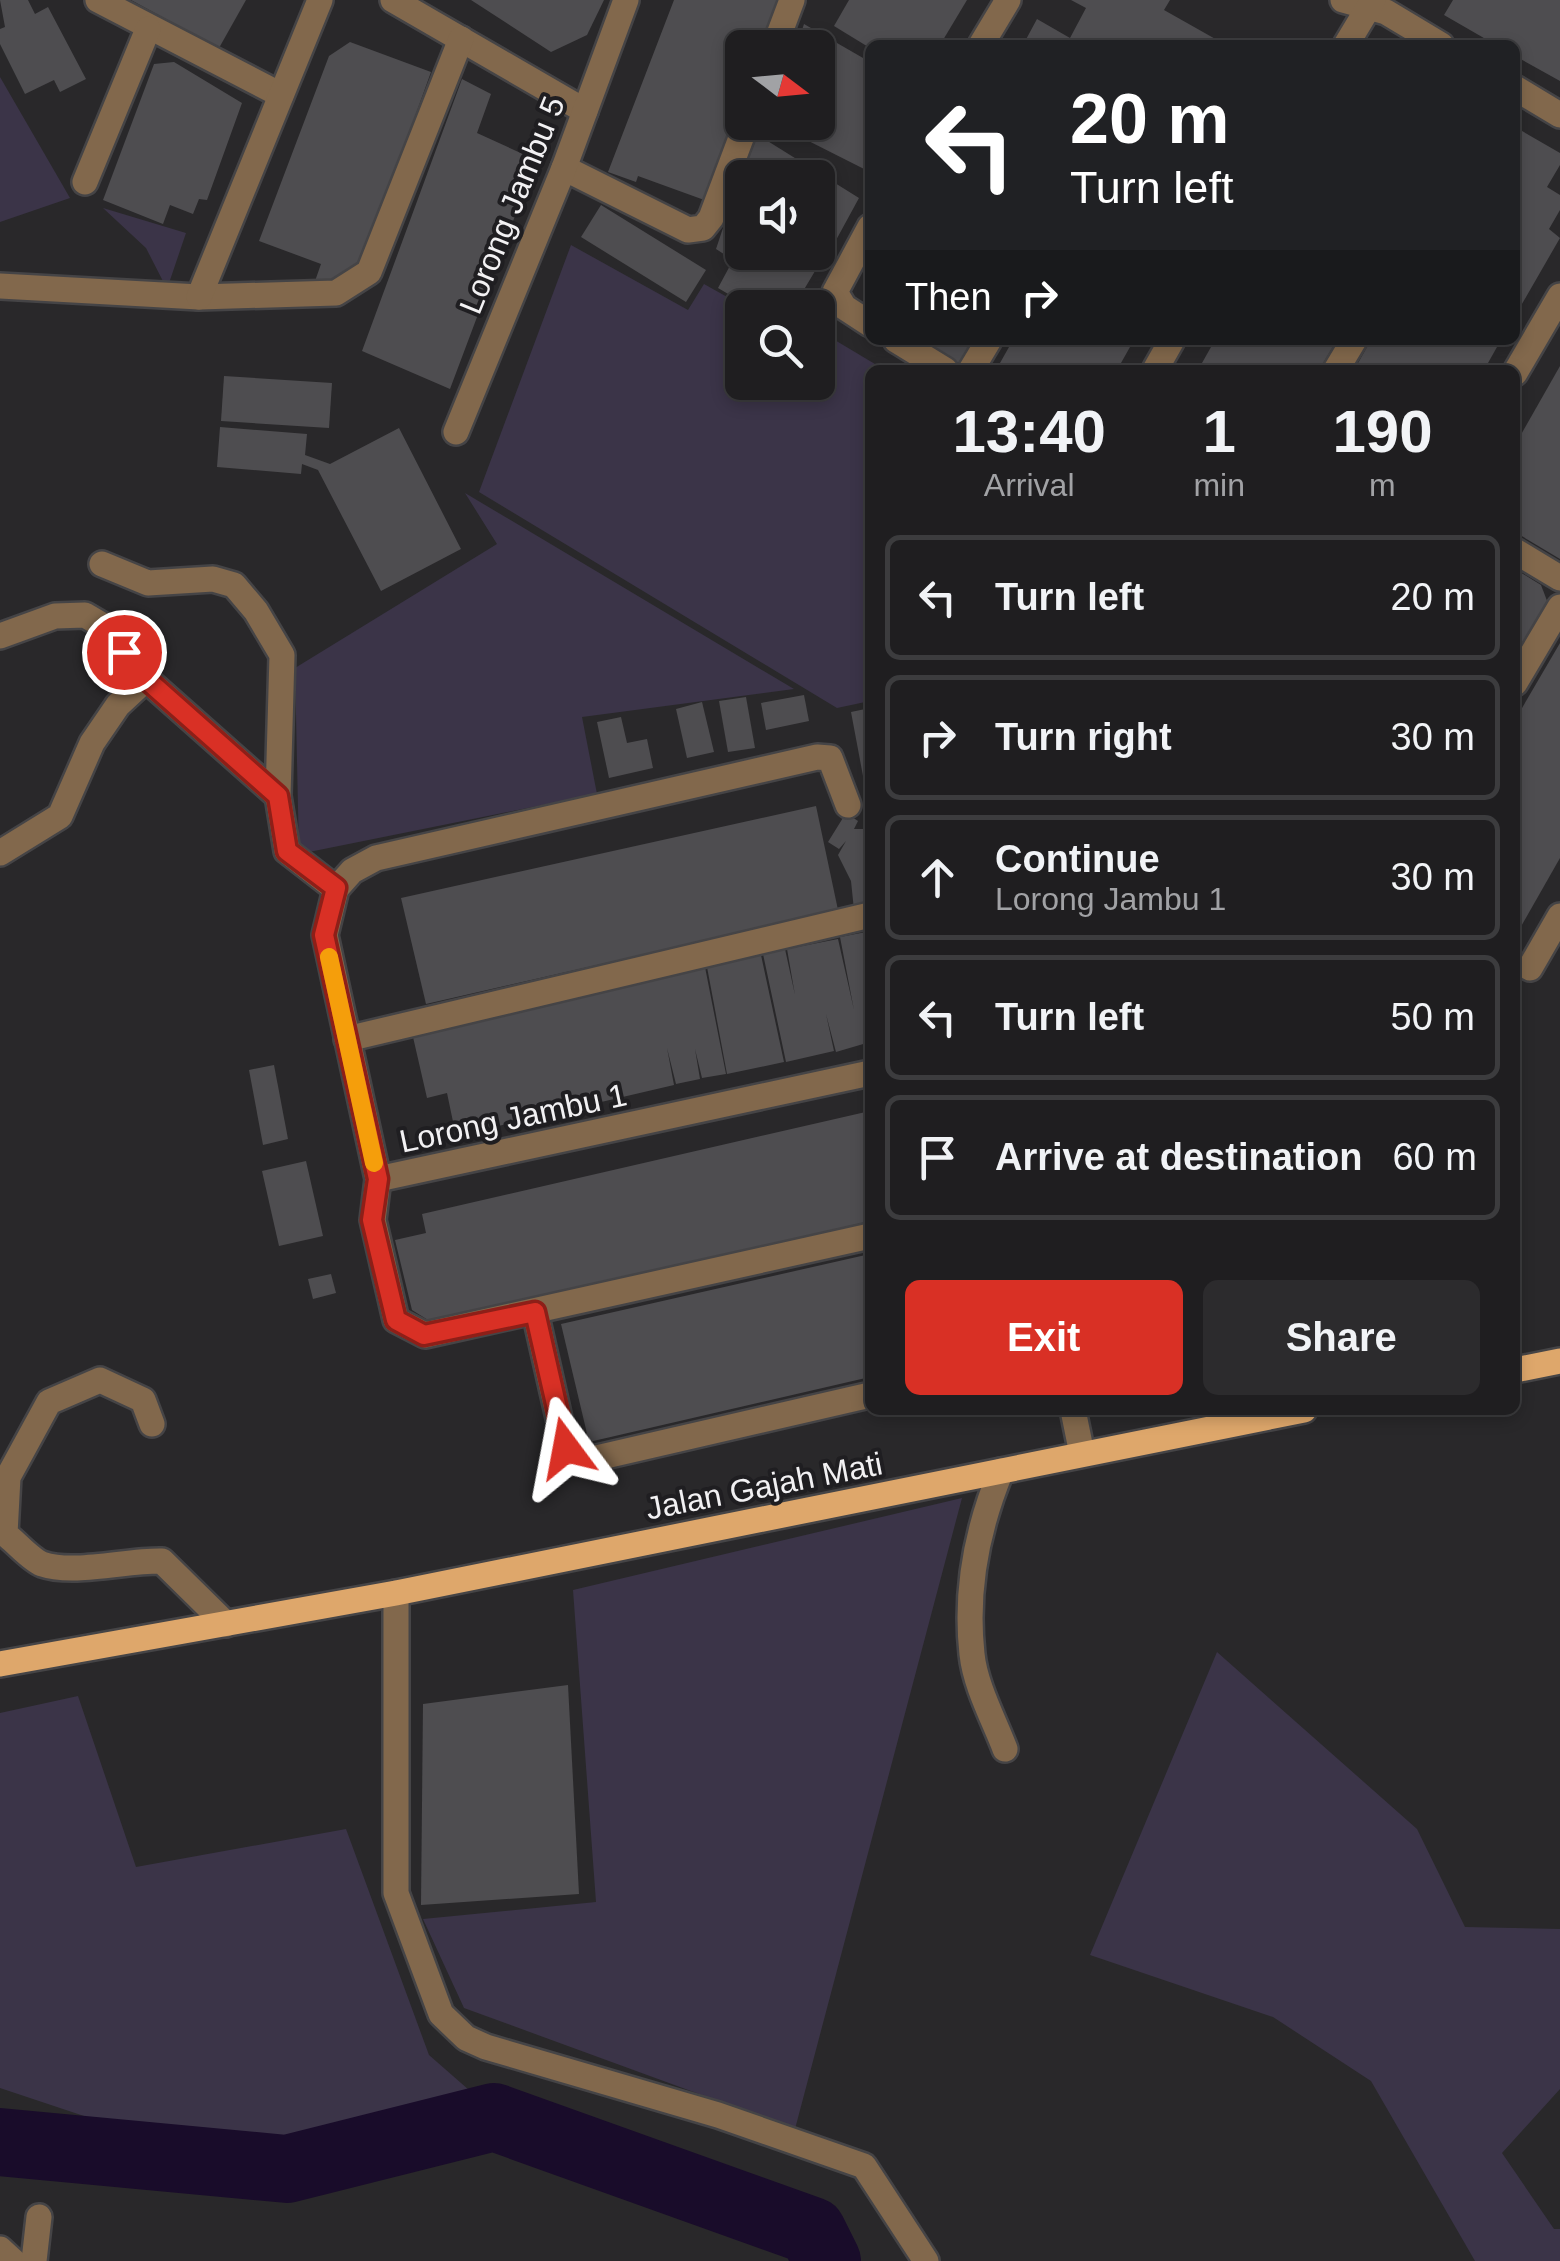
<!DOCTYPE html>
<html lang="en">
<head>
<meta charset="utf-8">
<style>
	:root { --surface:#1f1e20; --page:#2c2b2d; --text:#f1f3f6; --muted:#a1a2a5; --line:#3c3c3e; --accent:#d93025 }
	body { margin:0; font-family:Arial,sans-serif; background:var(--page); color:var(--text); height:100vh; display:flex; flex-direction:column; font-size:38px; white-space:nowrap }
	* { box-sizing:border-box; margin:0 }
	p { font-size:32px; color:var(--muted) }
	.icon { flex:none; width:55px; height:55px; fill:none; stroke:currentColor; stroke-width:2; stroke-linecap:round; stroke-linejoin:round }
	.map { position:relative; flex:1; overflow:hidden }
	.side { position:absolute; left:865px; top:365px; width:655px; height:1050px; display:flex; flex-direction:column; background:var(--surface); border-radius:15px; box-shadow:0 5px 15px #0003,0 0 0 2px var(--line) }
	.side>* { flex:none }
	.banner { position:absolute; left:865px; top:40px; width:655px; height:305px; border-radius:15px; box-shadow:0 5px 15px #0003,0 0 0 2px var(--line); background:#202124; color:#fff; overflow:hidden }
	.needle { width:65px; rotate:106deg }
	.fabs { position:absolute; left:725px; top:30px; display:grid; gap:20px }
	.fabs a { display:grid; place-items:center; width:110px; height:110px; border-radius:15px; background:var(--surface); box-shadow:0 5px 15px #0003,0 0 0 2px var(--line); font-size:50px }
	.pin { position:absolute; display:grid; place-items:center; width:85px; height:85px; color:#fff; margin:-42px; border:5px solid #fff; border-radius:50%; box-shadow:0 2px 10px #0007 }
	.me { position:absolute; width:110px; margin:-55px; rotate:347deg; stroke-linejoin:round; filter:drop-shadow(0 0 8px #0008) }
	.turn { display:flex; align-items:center; gap:35px; height:210px; padding:0 40px; font-size:45px }
	.turn .icon { width:130px; height:130px; stroke-width:2.5 }
	.turn b { display:block; font-size:70px; line-height:85px }
	.then { display:flex; align-items:center; height:95px; padding:0 40px; background:#0003; gap:20px; font-size:38px }
	.eta { display:flex; justify-content:space-evenly; align-items:center; height:170px; text-align:center }
	.eta b { font-size:60px; font-weight:800; line-height:70px }
	.cta { display:flex; gap:20px; margin-top:auto; padding:20px 40px }
	.cta a { flex:1; height:115px; border-radius:15px; background:var(--accent); color:#fff; font-size:40px; font-weight:800; line-height:115px; text-align:center }
	.cta a+a { background:var(--page); color:var(--text) }
	ul { padding:0; list-style:none }
	li { display:flex; align-items:center; gap:30px; height:125px; margin:0 20px 15px; padding:0 20px; border:5px solid var(--line); border-radius:15px }
	li div { flex:1 }
	li b { display:block; font-size:38px }
	li em { font-style:normal }
	.map>svg:first-child { display:block }
	.green { fill:#3b3448 }
	.lines { fill:none; stroke-linecap:round; stroke-linejoin:round }
	.river { stroke:#190c2a; stroke-width:68 }
	.building { fill:#4e4d50 }
	.minor-casing { stroke:#454446; stroke-width:30 }
	.major-casing { stroke:#454446; stroke-width:30 }
	.minor { stroke:#82684c; stroke-width:25 }
	.major { stroke:#dea76b; stroke-width:25 }
	.route-casing { stroke:#8d1f18; stroke-width:25 }
	.route { stroke:#d93025; stroke-width:18 }
	.slow { stroke:#f59e0b; stroke-width:18 }
	.labels { text-anchor:middle; dominant-baseline:central; stroke-width:8; stroke-linejoin:round; paint-order:stroke }
	.street-label { font-size:32px; fill:#f2f1f3; stroke:#1f1e21 }
</style>
</head>
<body>
<div class="map">
<svg width="1560" height="2261" viewBox="0 0 1560 2261">
	<rect width="100%" height="100%" fill="#29282a"/>
	<g class="green">
		<path d="M0 77 70 198 0 222Z"/>
		<path d="M103 208 186 233 167 289 146 248Z"/>
		<path d="M571 245 688 310 704 284 745 307 742 382H818V330L885 370H870V701L837 708 479 492Z"/>
		<path d="M465 493 794 689 582 717 597 794 299 854 295 668 497 544Z"/>
		<path d="M962 1498 795 2129 464 2008 423 1919 596 1902 573 1590Z"/>
		<path d="M1217 1652 1417 1829 1465 1927 1560 1929V2089L1502 2153 1554 2229H1560V2261H1475L1371 2081 1273 2017 1090 1955Z"/>
		<path d="M78 1696 136 1867 346 1829 429 2055 477 2097 273 2144 93 2119 0 2088V1713Z"/>
	</g>
	<g class="lines">
		<path class="river" d="M0 2142 287 2169 494 2117 812 2231 827 2261"/>
	</g>
	<g class="building">
		<path d="M0 0H28L35 14 48 7 86 79 60 92 54 80 25 94 0 44V29L5 27Z"/>
		<path d="M131 0H246L219 48Z"/>
		<path d="M471 0H604L587 35 551 52Z"/>
		<path d="M674 0H781L764 48H742V104L707 201 638 176 636 182 608 172Z"/>
		<path d="M849 0H967L940 45 870 48 834 26Z"/>
		<path d="M1071 0H1170L1164 10 1226 45H1023L1037 19 1070 38 1086 8Z"/>
		<path d="M1453 0H1560V81L1515 56V45H1496L1444 15Z"/>
		<path d="M804 24 870 62V172L771 122H818V48H796Z"/>
		<path d="M350 42 431 72 362 264 335 284H314L321 264 259 241 329 56Z"/>
		<path d="M174 62 242 103 207 200 199 199 193 214 170 205 163 224 103 200 154 64Z"/>
		<path d="M462 79 491 94 477 133 536 160 450 389 362 351Z"/>
		<path d="M1515 127 1560 153V165L1547 187 1560 195V210L1549 229 1560 238 1515 316Z"/>
		<path d="M758 135 859 198 835 242 818 231V178H742V199L734 193Z"/>
		<path d="M733 198 742 204V252H818V246L827 251 793 308H752L718 288 733 260 716 249Z"/>
		<path d="M601 205 706 270 686 302 581 237Z"/>
		<path d="M904 340H980L968 358 950 366Z"/>
		<path d="M1013 340H1134L1117 370H996Z"/>
		<path d="M1215 340H1337L1319 370H1198Z"/>
		<path d="M1371 340H1501L1484 370H1354Z"/>
		<path d="M1560 366V559L1515 532V445Z"/>
		<path d="M224 376 332 383 329 428 221 421Z"/>
		<path d="M220 427 307 434 305 455 330 464 399 428 461 549 381 591 318 470 302 464 301 474 217 467Z"/>
		<path d="M1515 569 1541 585 1549 606 1515 667Z"/>
		<path d="M1560 643V858L1515 937V720Z"/>
		<path d="M804 695 809 721 766 730 761 703Z"/>
		<path d="M746 697 755 748 728 752 719 701Z"/>
		<path d="M702 702 714 752 687 758 676 709Z"/>
		<path d="M870 708V775L863 776 851 712Z"/>
		<path d="M621 717 627 743 647 739 653 768 609 778 597 722Z"/>
		<path d="M816 806 838 910 426 1004 401 898Z"/>
		<path d="M846 813 858 821 854 829H870V904L854 910 851 881 838 855 846 841 839 849 828 842Z"/>
		<path d="M866 932 870 951V1042L836 1052 826 1014 834 1051 786 1062 763 954 785 949 795 995 787 949 838 939 854 1010 840 937Z"/>
		<path d="M761 955 784 1062 727 1074 707 967Z"/>
		<path d="M705 967 726 1074 702 1078 695 1049 700 1079 676 1084 667 1048 674 1085 456 1136 447 1093 427 1098 413 1037Z"/>
		<path d="M274 1065 288 1139 263 1145 249 1070Z"/>
		<path d="M870 1111V1221L446 1320H428L412 1310 395 1240 426 1233 422 1214Z"/>
		<path d="M306 1161 323 1236 279 1246 262 1171Z"/>
		<path d="M870 1254V1377L589 1442 561 1324Z"/>
		<path d="M331 1274 336 1293 313 1299 308 1279Z"/>
		<path d="M568 1685 579 1894 421 1905 423 1704Z"/>
	</g>
	<g class="lines">
		<g class="minor-casing">
			<g id="minor">
				<path d="M98 0 281 95"/>
				<path d="M393 0 585 111"/>
				<path d="M1343 0 1386 12 1441 45"/>
				<path d="M981 45 1008 0"/>
				<path d="M1346 45 1373 0"/>
				<path d="M774 48 792 0"/>
				<path d="M1515 88 1560 115"/>
				<path d="M564 168 688 230 703 228 711 218 747 122"/>
				<path d="M85 182 148 29"/>
				<path d="M870 227 835 292 844 307 870 324"/>
				<path d="M0 286 199 297 336 293 369 272 461 39"/>
				<path d="M199 297 320 0"/>
				<path d="M896 340 945 370"/>
				<path d="M971 370 989 340"/>
				<path d="M1155 370 1172 340"/>
				<path d="M1336 370 1354 340"/>
				<path d="M1515 373 1560 296"/>
				<path d="M456 432 564 168 626 0"/>
				<path d="M1515 551 1560 578"/>
				<path d="M102 564 148 583 213 579 234 585 256 611 282 655 278 796"/>
				<path d="M0 636 55 616 85 615 102 625 146 679 278 796 287 851 336 889"/>
				<path d="M1515 683 1560 607"/>
				<path d="M848 805 830 758 817 757 376 858 352 871 336 889 325 935 378 1179 373 1220 396 1320 425 1335 870 1236"/>
				<path d="M0 853 60 816 92 743 118 705 146 679"/>
				<path d="M1530 968 1560 916"/>
				<path d="M347 1039 870 915"/>
				<path d="M378 1179 870 1073"/>
				<path d="M535 1312 566 1449 574 1458 588 1460 870 1395"/>
				<path d="M1073 1410 1082 1454"/>
				<path d="M152 1424 143 1400 100 1380 49 1402 8 1477 5 1534C16 1542 30 1559 42 1564 74 1575 127 1560 162 1561L226 1624"/>
				<path d="M1001 1471C977 1529 965 1590 972 1654 975 1685 994 1720 1005 1749"/>
				<path d="M396 1593V1893L441 2014 466 2038 486 2047 718 2115 864 2166 926 2261"/>
				<path d="M0 2249 13 2261"/>
				<path d="M34 2261 39 2217"/>
			</g>
		</g>
		<g class="major-casing">
			<g id="major">
				<path d="M1515 1370 1560 1361"/>
				<path d="M0 1664 396 1593 1304 1410"/>
			</g>
		</g>
		<use href="#minor" class="minor"/>
		<use href="#major" class="major"/>
	</g>
	<g class="lines">
		<g class="route-casing">
			<path id="route" d="M124 652 146 679 278 796 287 851 336 888 324 935 378 1179 372 1220 396 1320 424 1335 535 1312 566 1448"/>
		</g>
		<use href="#route" class="route"/>
		<path class="slow" d="M329 957 374 1163"/>
	</g>
	<g class="labels">
		<g class="street-label">
			<text transform="translate(512 205) rotate(-68)">Lorong Jambu 5</text>
			<text transform="translate(513 1118) rotate(-12)">Lorong Jambu 1</text>
			<text transform="translate(764 1486) rotate(-11)">Jalan Gajah Mati</text>
		</g>
	</g>
</svg>
<div class="fabs">
<a><svg class="needle" viewBox="-14 -14 28 28"><path d="M0-13l5 13h-10z" fill="#e53935"/><path d="M0 13l5-13h-10z" fill="#a1a2a5"/></svg></a>
<a><svg class="icon" aria-label="sound" viewBox="0 0 24 24"><path d="M4 9h4l5-4v14l-5-4H4zM17 9q2 3 0 6"/></svg></a>
<a><svg class="icon" aria-label="search" viewBox="0 0 24 24"><circle cx="10" cy="10" r="6"/><path d="M15 15l6 6"/></svg></a>
</div>
<div class="pin" style="left:124px;top:652px;background:#d93025"><svg class="icon" aria-label="arrive" viewBox="0 0 24 24"><path d="M6 21V4h12l-3 4 3 4H6"/></svg></div>
<svg class="me" style="left:566px;top:1448px" viewBox="-20 -20 40 40"><path d="M0-17L14 15 0 8-14 15z" fill="#d93025" stroke="#fff" stroke-width="4"/></svg>
<div class="banner">
<div class="turn"><svg class="icon" aria-label="left" viewBox="0 0 24 24"><path d="M17 20v-9H6M10 6l-5 5 5 5"/></svg><div><b>20 m</b>Turn left</div></div>
<div class="then">Then<svg class="icon" aria-label="right" viewBox="0 0 24 24"><path d="M7 20v-9h11M14 6l5 5-5 5"/></svg></div>
</div>
<section class="side">
<div class="eta">
<div><b>13:40</b><p>Arrival</p></div>
<div><b>1</b><p>min</p></div>
<div><b>190</b><p>m</p></div>
</div>
<ul>
<li><svg class="icon" aria-label="left" viewBox="0 0 24 24"><path d="M17 20v-9H6M10 6l-5 5 5 5"/></svg><div><b>Turn left</b></div><em>20 m</em></li>
<li><svg class="icon" aria-label="right" viewBox="0 0 24 24"><path d="M7 20v-9h11M14 6l5 5-5 5"/></svg><div><b>Turn right</b></div><em>30 m</em></li>
<li><svg class="icon" aria-label="ahead" viewBox="0 0 24 24"><path d="M12 20V5M6 11l6-6 6 6"/></svg><div><b>Continue</b><p>Lorong Jambu 1</p></div><em>30 m</em></li>
<li><svg class="icon" aria-label="left" viewBox="0 0 24 24"><path d="M17 20v-9H6M10 6l-5 5 5 5"/></svg><div><b>Turn left</b></div><em>50 m</em></li>
<li><svg class="icon" aria-label="arrive" viewBox="0 0 24 24"><path d="M6 21V4h12l-3 4 3 4H6"/></svg><div><b>Arrive at destination</b></div><em>60 m</em></li>
</ul>
<div class="cta"><a>Exit</a><a>Share</a></div>
</section>
</div>
</body>
</html>
